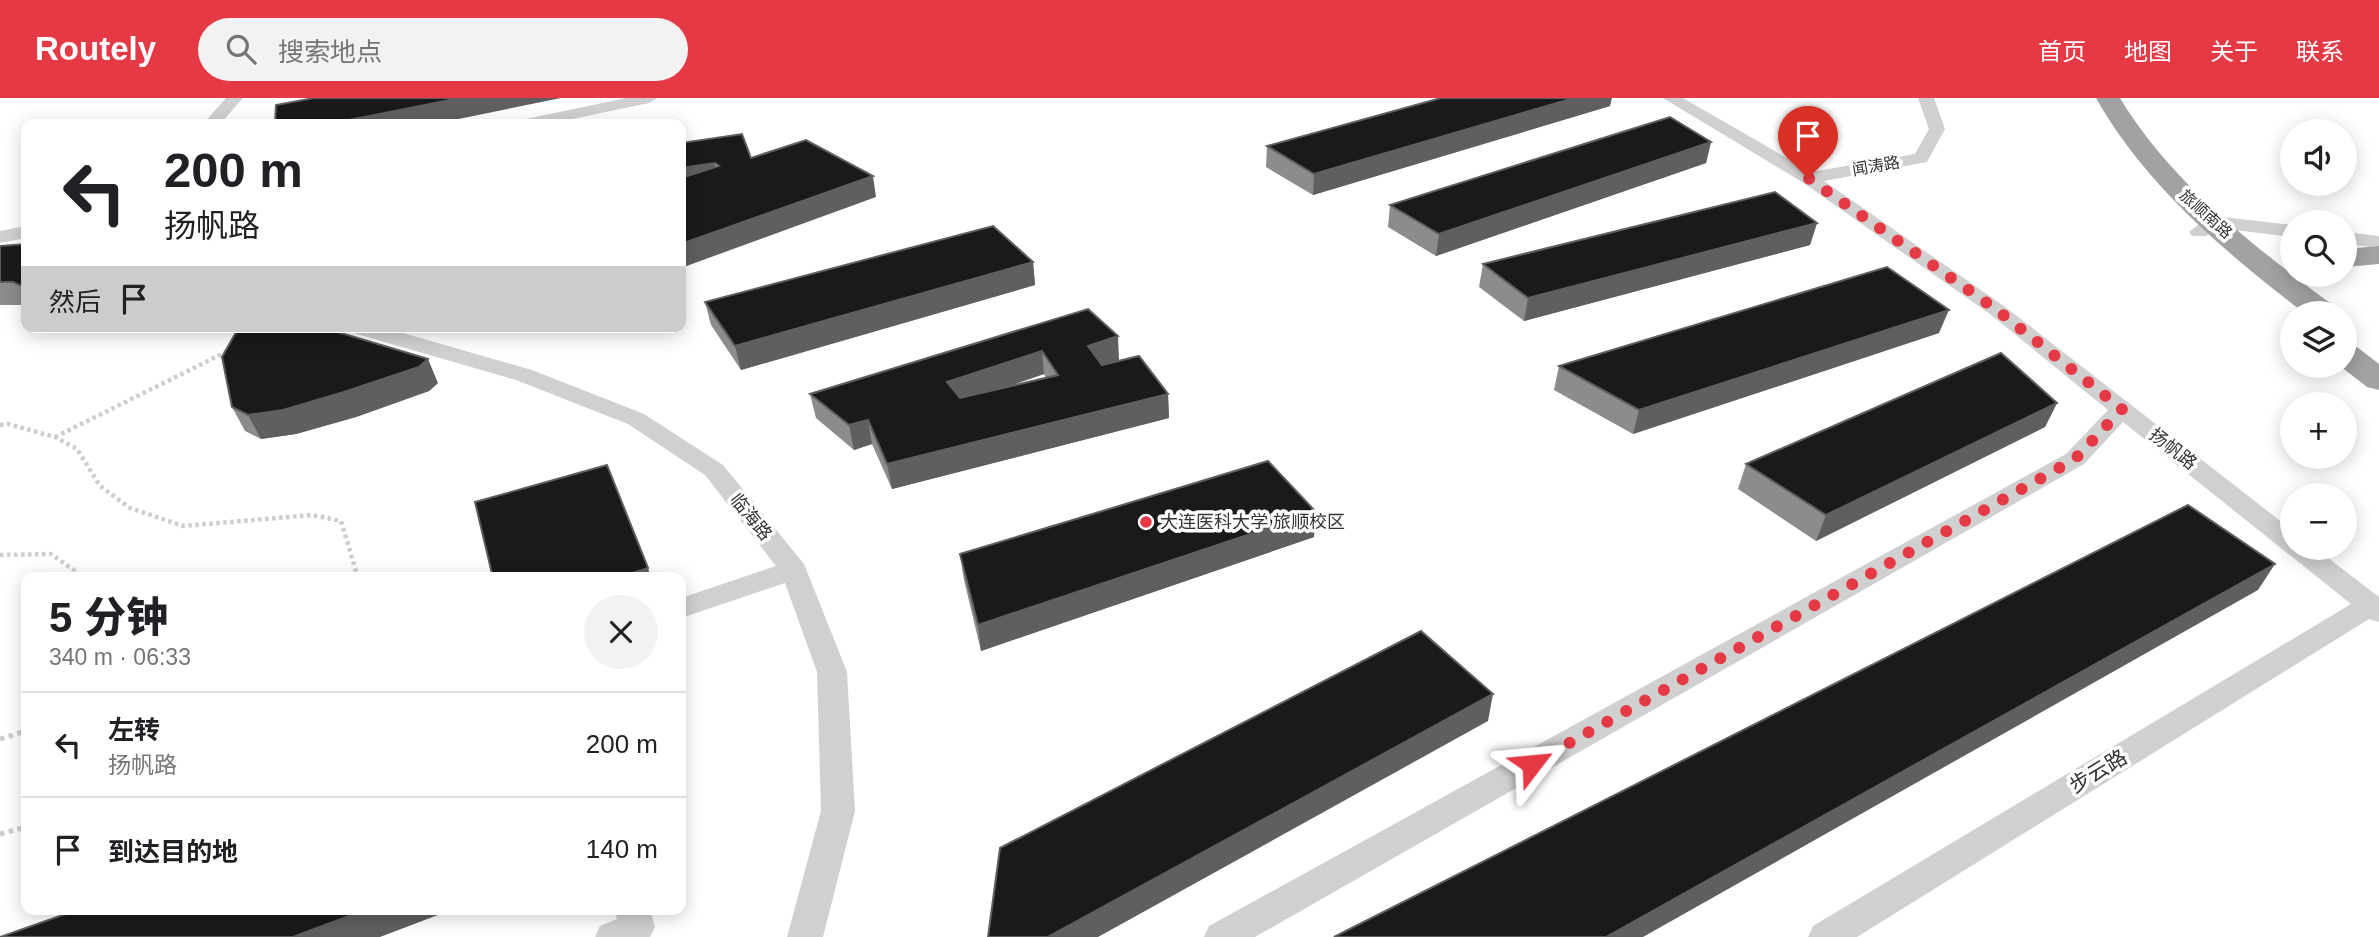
<!DOCTYPE html>
<html lang="zh">
<head>
<meta charset="utf-8">
<style>
	:root { --surface:#fff; --page:#f2f2f2; --text:#202124; --muted:#757577; --line:#e0e0e0; --accent:#e63946 }
	body { margin:0; font-family:Arial,"Noto Sans SC",sans-serif; background:var(--page); color:var(--text); height:100vh; display:flex; flex-direction:column; font-size:26px; white-space:nowrap }
	* { box-sizing:border-box; margin:0 }
	p { font-size:23px; color:var(--muted) }
	.icon { flex:none; width:38px; height:38px; fill:none; stroke:currentColor; stroke-width:2; stroke-linecap:round; stroke-linejoin:round }
	.map { position:relative; flex:1; overflow:hidden }
	.details { position:absolute; left:21px; top:474px; width:665px; height:343px; display:flex; flex-direction:column; background:var(--surface); border-radius:14px; box-shadow:0 4px 18px #0003 }
	.details>* { flex:none }
	.guide { position:absolute; left:21px; top:21px; width:665px; height:214px; border-radius:14px; box-shadow:0 4px 18px #0003; background:#fff; color:var(--text); overflow:hidden }
	.controls { position:absolute; left:2280px; top:21px; display:grid; gap:14px }
	.controls a { display:grid; place-items:center; width:77px; height:77px; border-radius:50%; background:var(--surface); box-shadow:0 4px 18px #0003; font-size:35px }
	.pin { position:absolute; display:grid; place-items:center; width:60px; height:60px; color:#fff; margin:-72px -30px; border-radius:50% 50% 50% 0; rotate:-45deg; box-shadow:0 0 7px #0007 }
	.pin .icon { rotate:45deg }
	.me { position:absolute; width:77px; margin:-38px; rotate:61deg; stroke-linejoin:round; filter:drop-shadow(0 0 5px #0008) }
	.turn { display:flex; align-items:center; gap:24px; height:147px; padding:0 28px; font-size:32px }
	.turn .icon { width:91px; height:91px; stroke-width:2.5 }
	.turn b { display:block; font-size:49px; line-height:60px }
	.then { display:flex; align-items:center; height:66px; padding:0 28px; background:#0003; gap:14px; font-size:26px }
	.round { display:grid; place-items:center; flex:none; width:74px; height:74px; border-radius:37px; background:var(--page) }
	.summary { display:flex; align-items:center; justify-content:space-between; height:119px; padding:0 28px }
	h1 { font-size:42px; font-weight:800; line-height:52px }
	ul { padding:0; list-style:none }
	li { display:flex; align-items:center; gap:21px; height:105px; padding:0 28px; border-top:2px solid var(--line) }
	li div { flex:1 }
	li b { display:block; font-size:26px }
	li em { font-style:normal }
	header { display:flex; align-items:center; gap:42px; box-sizing:border-box; height:98px; padding:0 35px; background:var(--accent); color:#fff }
	header strong { font-size:33px }
	nav { display:flex; gap:38px; margin-inline-start:auto; font-size:24px }
	.search { width:490px; height:63px; background:var(--page); display:flex; align-items:center; gap:18px; box-sizing:border-box; padding:0 24px; border-radius:38px; color:var(--muted); font-size:26px }
	.map>svg:first-child { display:block }
	.lines { fill:none; stroke-linecap:round; stroke-linejoin:round }
	.path-far1 { stroke:#cdcdcd; stroke-width:4.5; stroke-dasharray:3.5 3.5; stroke-linecap:butt }
	.path { stroke:#cdcdcd; stroke-width:5; stroke-dasharray:4.5 4.5; stroke-linecap:butt }
	.minor { fill:#d0d0d0; fill-rule:evenodd }
	.trunk { fill:#a2a2a2; fill-rule:evenodd }
	.wall { fill:#8c8c8c; fill-rule:evenodd }
	.shaded-wall { fill:#5f5f5f }
	.building { fill:#1a1a1a; stroke:#5f5f5f; stroke-width:2; fill-rule:evenodd }
	.route { stroke:#e63946; stroke-width:12; stroke-dasharray:0 21.6 }
	.poi-dot { fill:#e63946; stroke:#fff; stroke-width:2.5 }
	.labels { text-anchor:middle; dominant-baseline:central; stroke-width:7; stroke-linejoin:round; paint-order:stroke }
	.far-street-label { font-size:16px; fill:#333; stroke:#fff }
	.street-label { font-size:18px; fill:#333; stroke:#fff }
	.poi-label { font-size:18px; fill:#333; stroke:#fff; text-anchor:start }
	.near-street-label { font-size:21px; fill:#333; stroke:#fff }
</style>
</head>
<body>
<header>
<strong>Routely</strong>
<div class="search"><svg class="icon" aria-label="search" viewBox="0 0 24 24"><circle cx="10" cy="10" r="6"/><path d="M15 15l6 6"/></svg>搜索地点</div>
<nav><a>首页</a><a>地图</a><a>关于</a><a>联系</a></nav>
</header>
<div class="map">
<svg width="2379" height="839" viewBox="0 0 2379 839">
	<rect width="100%" height="100%" fill="#fff"/>
	<g class="lines">
		<g class="path-far1">
			<path d="M0 327 8 326 55 339 77 351 100 388 130 410 183 428 312 417 341 423 358 480"/>
			<path d="M55 339 228 253"/>
			<path d="M0 457 51 456 74 472V480"/>
		</g>
		<g class="path">
			<path d="M0 641 26 633"/>
			<path d="M0 736 26 729"/>
		</g>
		<g class="minor">
			<path d="M226 0H243L220 26H203Z"/>
			<path d="M626 0H657L649 5 548 26H518L526 21Z"/>
			<path d="M1663 0H1683L1811 74 1915 56 1929 31 1918 0H1934L1945 31 1927 64 1824 83 2004 208 2292 432V450H2315L2379 499V524L2369 521 1857 839H1808L1813 828 2351 506 2123 324 2084 366 1255 839H1204L1209 828 2066 356 2108 312 1990 216 1802 84Z"/>
			<path d="M2214 118 2292 127V139L2218 130 2206 138H2192L2189 134 2207 120Z"/>
			<path d="M26 128V140L0 145V133Z"/>
			<path d="M2345 134 2379 138V150L2345 146Z"/>
			<path d="M347 229H382L532 272 644 316 723 367 804 466 847 574 855 713 823 839H787L821 713 817 574 785 485 681 520V500L776 468 705 377 628 326 516 282 350 234Z"/>
			<path d="M614 812H650L655 829 650 839H595L600 828 617 821Z"/>
		</g>
		<g class="trunk">
			<path d="M2096 0H2120C2171 85 2256 150 2334 208L2338 215H2304C2226 155 2145 87 2096 0Z"/>
			<path d="M2379 148V166L2345 169V151Z"/>
			<path d="M2345 246 2357 249 2379 266V292L2367 289 2340 268H2345Z"/>
		</g>
	</g>
	<g class="wall">
		<path d="M1610 8 1313 97 1266 69 1267 48Z"/>
		<path d="M1711 44 1706 65 1436 158 1388 129 1390 107Z"/>
		<path d="M1817 125 1810 147 1524 223 1479 189 1483 166Z"/>
		<path d="M26 146V207H0V148Z"/>
		<path d="M1033 164 1035 187 741 272 711 227 705 204Z"/>
		<path d="M1088 211 1119 262 1109 265 1168 296 1169 320 892 391 872 346 854 352 816 320 810 296ZM1044 276 1046 280 1007 289Z"/>
		<path d="M1939 235 1633 336 1554 292 1559 268Z"/>
		<path d="M438 285 429 293 356 319 296 336 261 341 245 333 232 309Z"/>
		<path d="M2057 305 2045 329 1816 443 1738 391 1746 366Z"/>
		<path d="M1314 439 981 553 964 482 960 456Z"/>
	</g>
	<g class="shaded-wall">
		<path d="M460 0H561L434 26H329Z"/>
		<path d="M1574 0H1612L1610 8 1313 97 1314 76Z"/>
		<path d="M1711 44 1706 65 1436 158 1439 136Z"/>
		<path d="M715 65 720 86 681 91V70Z"/>
		<path d="M873 78 876 99 681 170V146Z"/>
		<path d="M1817 125 1810 147 1524 223 1528 200Z"/>
		<path d="M1033 164 1035 187 741 272 735 248Z"/>
		<path d="M1949 212 1939 235 1633 336 1639 312Z"/>
		<path d="M1118 238 1119 262 1090 272 1088 248Z"/>
		<path d="M1042 253 1044 276 950 308 947 284Z"/>
		<path d="M428 261 438 285 429 293 356 319 296 336 261 341 248 317Z"/>
		<path d="M1168 296 1169 320 892 391 887 366Z"/>
		<path d="M2057 305 2045 329 1816 443 1826 417Z"/>
		<path d="M868 322 872 346 854 352 849 327Z"/>
		<path d="M1316 414 1314 439 981 553 978 527Z"/>
		<path d="M2275 466 2258 492 1643 839H1606Z"/>
		<path d="M648 470 651 480H617Z"/>
		<path d="M1493 596 1488 623 1098 839H1048Z"/>
		<path d="M365 812H451L380 839H293Z"/>
	</g>
	<g class="building">
		<path d="M314 0H460L329 26H275L276 7Z"/>
		<path d="M1441 0H1574L1314 76 1267 48Z"/>
		<path d="M1670 19 1711 44 1439 136 1390 107Z"/>
		<path d="M742 36 751 60 806 42 873 78 681 146V80L719 68 715 65 681 70V45Z"/>
		<path d="M1775 94 1817 125 1528 200 1483 166Z"/>
		<path d="M993 128 1033 164 735 248 705 204Z"/>
		<path d="M26 146V190L13 184H0V148Z"/>
		<path d="M1887 169 1949 212 1639 312 1559 268Z"/>
		<path d="M1088 211 1118 238 1088 248 1102 267 1139 258 1168 296 887 366 868 322 849 327 810 296ZM1042 253 1058 277 960 300 947 284Z"/>
		<path d="M239 229H321L428 261 419 269 344 294 283 312 248 317 232 309 222 259Z"/>
		<path d="M2001 255 2057 305 1826 417 1746 366Z"/>
		<path d="M1268 363 1316 414 978 527 960 456Z"/>
		<path d="M607 367 648 470 617 480H493L475 404Z"/>
		<path d="M2188 407 2275 466 1606 839H1334Z"/>
		<path d="M1421 533 1493 596 1048 839H988L1000 750Z"/>
		<path d="M77 812H365L293 839H0Z"/>
	</g>
	<g class="lines">
		<path class="route" d="M1532 666 2075 361 2122 311 1997 212 1808 80"/>
	</g>
	<circle class="poi-dot" cx="1146" cy="424" r="7"/>
	<g class="labels">
		<g class="far-street-label">
			<text transform="translate(1876 68) rotate(-10)">闻涛路</text>
			<text transform="translate(2206 116) rotate(42)">旅顺南路</text>
		</g>
		<g class="street-label">
			<text transform="translate(2173 351) rotate(38)">扬帆路</text>
			<text transform="translate(751 419) rotate(51)">临海路</text>
		</g>
		<g class="poi-label">
			<text x="1160" y="424">大连医科大学 旅顺校区</text>
		</g>
		<g class="near-street-label">
			<text transform="translate(2098 673) rotate(-31)">步云路</text>
		</g>
	</g>
</svg>
<div class="controls">
<a><svg class="icon" aria-label="sound" viewBox="0 0 24 24"><path d="M4 9h4l5-4v14l-5-4H4zM17 9q2 3 0 6"/></svg></a>
<a><svg class="icon" aria-label="search" viewBox="0 0 24 24"><circle cx="10" cy="10" r="6"/><path d="M15 15l6 6"/></svg></a>
<a><svg class="icon" aria-label="layers" viewBox="0 0 24 24"><path d="M12 4l9 5-9 5-9-5zM3 14l9 5 9-5"/></svg></a>
<a>+</a>
<a>−</a>
</div>
<div class="pin" style="left:1808px;top:80px;background:#d93025"><svg class="icon" aria-label="arrive" viewBox="0 0 24 24"><path d="M6 21V4h12l-3 4 3 4H6"/></svg></div>
<svg class="me" style="left:1532px;top:666px" viewBox="-20 -20 40 40"><path d="M0-17L14 15 0 8-14 15z" fill="#e63946" stroke="#fff" stroke-width="4"/></svg>
<div class="guide">
<div class="turn"><svg class="icon" aria-label="left" viewBox="0 0 24 24"><path d="M17 20v-9H6M10 6l-5 5 5 5"/></svg><div><b>200 m</b>扬帆路</div></div>
<div class="then">然后<svg class="icon" aria-label="arrive" viewBox="0 0 24 24"><path d="M6 21V4h12l-3 4 3 4H6"/></svg></div>
</div>
<section class="details">
<div class="summary"><div><h1>5 分钟</h1><p>340 m · 06:33</p></div><a class="round"><svg class="icon" aria-label="close" viewBox="0 0 24 24"><path d="M6 6l12 12M18 6L6 18"/></svg></a></div>
<ul>
<li><svg class="icon" aria-label="left" viewBox="0 0 24 24"><path d="M17 20v-9H6M10 6l-5 5 5 5"/></svg><div><b>左转</b><p>扬帆路</p></div><em>200 m</em></li>
<li><svg class="icon" aria-label="arrive" viewBox="0 0 24 24"><path d="M6 21V4h12l-3 4 3 4H6"/></svg><div><b>到达目的地</b></div><em>140 m</em></li>
</ul>
</section>
</div>
</body>
</html>
